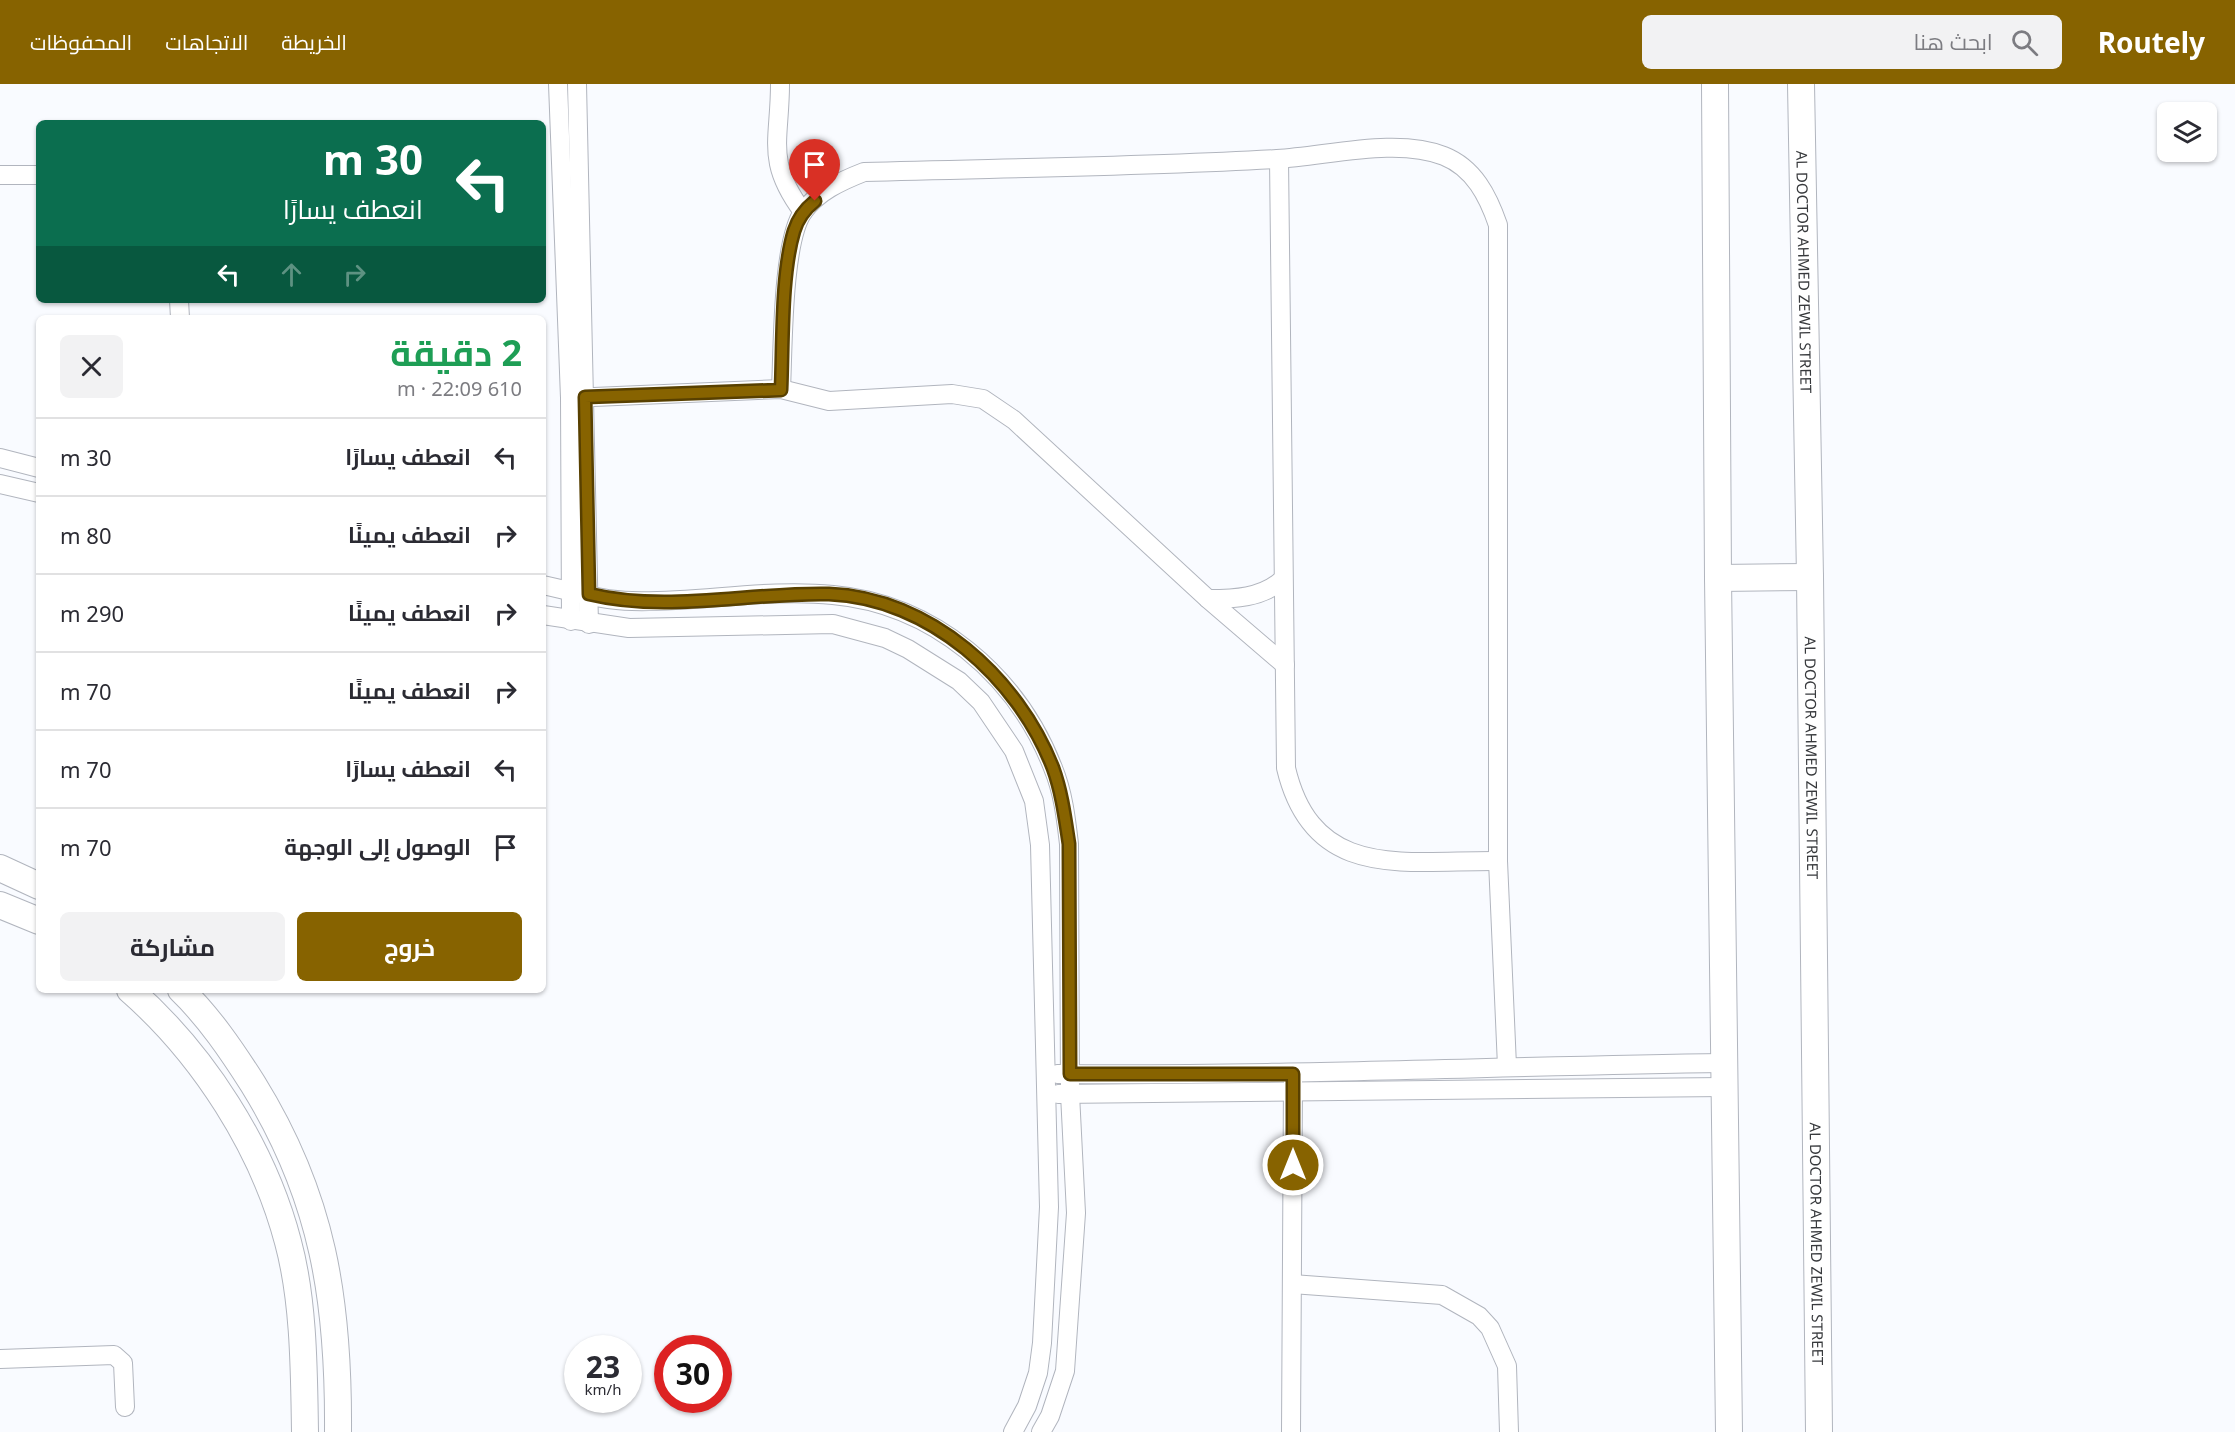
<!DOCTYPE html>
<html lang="ar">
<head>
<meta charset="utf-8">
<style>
	:root { --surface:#fff; --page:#f2f2f3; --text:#2b2b33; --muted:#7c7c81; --line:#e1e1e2; --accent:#876300 }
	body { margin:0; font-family:"Noto Sans",Cairo,sans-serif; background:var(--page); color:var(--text); direction:rtl; height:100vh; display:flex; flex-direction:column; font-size:22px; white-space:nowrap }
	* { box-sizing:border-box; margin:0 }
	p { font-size:20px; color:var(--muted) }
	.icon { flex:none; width:33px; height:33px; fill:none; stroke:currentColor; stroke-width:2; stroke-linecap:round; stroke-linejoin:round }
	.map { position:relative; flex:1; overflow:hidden; direction:ltr }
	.panel { position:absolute; left:36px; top:231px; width:510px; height:678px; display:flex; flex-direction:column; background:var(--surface); border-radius:9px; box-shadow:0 2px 4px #0004; direction:rtl }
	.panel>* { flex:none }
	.hud { position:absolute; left:36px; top:36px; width:510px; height:183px; border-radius:9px; box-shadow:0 2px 4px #0004; direction:rtl; background:#0b6e4f; color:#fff; overflow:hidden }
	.buttons { position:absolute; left:2157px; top:18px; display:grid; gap:12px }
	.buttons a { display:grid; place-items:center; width:60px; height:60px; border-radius:9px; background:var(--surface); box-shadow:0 2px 4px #0004; font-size:30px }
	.speed { position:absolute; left:564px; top:1251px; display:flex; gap:12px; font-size:30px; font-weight:700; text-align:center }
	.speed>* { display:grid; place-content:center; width:78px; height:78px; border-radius:50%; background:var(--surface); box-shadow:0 2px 4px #0004; line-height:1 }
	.speed small { font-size:15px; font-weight:400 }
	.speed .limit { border:9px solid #d22; background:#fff; color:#111 }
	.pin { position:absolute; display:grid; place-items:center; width:51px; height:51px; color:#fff; margin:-62px -26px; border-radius:50% 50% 50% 0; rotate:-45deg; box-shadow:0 0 6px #0007 }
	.pin .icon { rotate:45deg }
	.me { position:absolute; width:66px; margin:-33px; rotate:0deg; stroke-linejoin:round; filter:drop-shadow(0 0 4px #0008) }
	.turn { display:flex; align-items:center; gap:21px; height:126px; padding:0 24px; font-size:27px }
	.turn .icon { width:78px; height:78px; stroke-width:2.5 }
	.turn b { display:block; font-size:42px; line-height:51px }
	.lanes { display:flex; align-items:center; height:57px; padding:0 24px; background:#0003; justify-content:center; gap:30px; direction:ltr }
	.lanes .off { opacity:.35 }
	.round { display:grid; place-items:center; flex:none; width:63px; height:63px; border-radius:9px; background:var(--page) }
	.overview { display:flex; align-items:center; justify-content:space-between; height:102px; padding:0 24px }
	h1 { font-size:36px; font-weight:700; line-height:45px; color:#1e9e55 }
	.button { display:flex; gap:12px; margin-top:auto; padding:12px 24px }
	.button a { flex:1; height:69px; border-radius:9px; background:var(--accent); color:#fff; font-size:24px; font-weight:700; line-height:69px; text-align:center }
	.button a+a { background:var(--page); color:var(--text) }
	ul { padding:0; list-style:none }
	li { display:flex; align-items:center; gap:18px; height:78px; padding:0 24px; border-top:2px solid var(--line) }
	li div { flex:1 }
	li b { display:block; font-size:22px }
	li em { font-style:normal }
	header { display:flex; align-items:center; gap:36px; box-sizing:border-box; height:84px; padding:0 30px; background:var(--accent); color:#fff }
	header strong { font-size:28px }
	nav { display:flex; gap:33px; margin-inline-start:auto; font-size:21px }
	.search { width:420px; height:54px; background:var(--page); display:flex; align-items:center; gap:15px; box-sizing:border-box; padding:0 21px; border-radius:9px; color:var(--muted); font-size:22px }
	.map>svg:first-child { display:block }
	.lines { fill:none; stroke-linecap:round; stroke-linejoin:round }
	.street-casing { stroke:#b1b5be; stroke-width:20 }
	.secondary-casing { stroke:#b1b5be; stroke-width:28 }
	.street { stroke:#fff; stroke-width:18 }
	.secondary { stroke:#fff; stroke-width:26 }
	.route-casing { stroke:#584000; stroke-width:15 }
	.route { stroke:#876300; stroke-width:10 }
	.labels { text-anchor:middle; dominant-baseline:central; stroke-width:5; stroke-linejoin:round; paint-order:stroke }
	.street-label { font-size:15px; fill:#37393c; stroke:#f9fbff }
</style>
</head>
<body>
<header>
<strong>Routely</strong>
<div class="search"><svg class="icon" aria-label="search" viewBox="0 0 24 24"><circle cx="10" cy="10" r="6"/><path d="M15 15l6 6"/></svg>ابحث هنا</div>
<nav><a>الخريطة</a><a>الاتجاهات</a><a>المحفوظات</a></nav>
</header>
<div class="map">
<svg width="2235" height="1348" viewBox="0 0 2235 1348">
	<rect width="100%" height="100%" fill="#f9fbff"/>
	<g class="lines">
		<g class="street-casing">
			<g id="street">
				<path d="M558 0 570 314 571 537"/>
				<path d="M577 0 589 540"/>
				<path d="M780 0C780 57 765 77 803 128"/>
				<path d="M1279 75 1286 684C1313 798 1404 776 1498 777"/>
				<path d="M0 91H39"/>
				<path d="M179 216 180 234"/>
				<path d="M781 305C783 266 782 158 803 128 817 108 841 97 864 88 1001 84 1140 83 1277 75 1328 72 1397 53 1444 72 1474 84 1488 112 1498 141V777L1507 982"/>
				<path d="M570 314 781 305 829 317 952 310 983 315 1014 336 1208 515 1285 581"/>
				<path d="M0 374 39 384"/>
				<path d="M0 400 39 409"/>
				<path d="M543 501C572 507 603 517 632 517 699 519 766 504 833 511 933 520 1017 591 1053 684 1063 708 1066 734 1069 760L1070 1010 1076 1129 1065 1287 1050 1332 1041 1348"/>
				<path d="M1208 515C1234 515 1262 514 1282 496"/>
				<path d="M543 531 629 544 833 540 885 554 908 565 959 597 981 618 1014 667 1034 717 1040 761 1049 1123 1042 1259 1038 1289 1027 1322 1013 1348"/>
				<path d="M1057 990C1279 992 1502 982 1724 979"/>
				<path d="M1058 1010 1724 1003"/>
				<path d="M1292 1200 1442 1211 1479 1232 1490 1244 1507 1282 1509 1348"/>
				<path d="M0 1275 114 1271 123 1279 125 1323"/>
				<path d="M1291 1348 1293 997"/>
			</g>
		</g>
		<g class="secondary-casing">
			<g id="secondary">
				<path d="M1715 0 1718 494 1729 1348"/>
				<path id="s1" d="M1801 0 1810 493 1819 1348"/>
				<path d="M1718 494 1810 493"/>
				<path d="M0 784 39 802"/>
				<path d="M0 821 39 837"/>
				<path d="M130 906C203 970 263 1063 288 1158 304 1217 304 1287 305 1348"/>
				<path d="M181 906C209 933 232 967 253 1000 323 1113 339 1216 338 1348"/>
			</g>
		</g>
		<use href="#street" class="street"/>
		<use href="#secondary" class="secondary"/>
	</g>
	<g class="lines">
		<g class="route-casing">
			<path id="route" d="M815 117C805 125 798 134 794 147 781 190 783 259 781 306L585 313 589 510C667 529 750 508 829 510 930 514 1018 594 1053 684 1062 709 1065 734 1069 760L1070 990H1293V1081"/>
		</g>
		<use href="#route" class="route"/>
	</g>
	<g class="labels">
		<g class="street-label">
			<text stroke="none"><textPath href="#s1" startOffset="188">AL DOCTOR AHMED ZEWIL STREET</textPath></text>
			<text stroke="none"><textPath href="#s1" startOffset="674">AL DOCTOR AHMED ZEWIL STREET</textPath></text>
			<text stroke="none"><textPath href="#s1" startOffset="1160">AL DOCTOR AHMED ZEWIL STREET</textPath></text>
		</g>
	</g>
</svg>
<div class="buttons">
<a><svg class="icon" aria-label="layers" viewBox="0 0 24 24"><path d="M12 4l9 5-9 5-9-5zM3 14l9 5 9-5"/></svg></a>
</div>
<div class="speed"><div>23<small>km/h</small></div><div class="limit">30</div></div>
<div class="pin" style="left:815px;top:117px;background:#d93025"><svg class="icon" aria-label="arrive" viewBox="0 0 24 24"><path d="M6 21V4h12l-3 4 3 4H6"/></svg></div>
<svg class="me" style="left:1293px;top:1081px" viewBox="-20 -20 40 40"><circle r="17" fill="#876300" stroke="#fff" stroke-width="3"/><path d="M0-11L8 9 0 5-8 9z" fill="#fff"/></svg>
<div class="hud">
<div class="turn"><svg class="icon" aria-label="left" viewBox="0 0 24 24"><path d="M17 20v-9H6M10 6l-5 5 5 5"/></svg><div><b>30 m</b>انعطف يسارًا</div></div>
<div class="lanes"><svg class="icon" aria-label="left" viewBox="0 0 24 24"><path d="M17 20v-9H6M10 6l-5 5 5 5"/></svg><svg class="icon off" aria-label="ahead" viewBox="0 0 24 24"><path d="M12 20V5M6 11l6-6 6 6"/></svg><svg class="icon off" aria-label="right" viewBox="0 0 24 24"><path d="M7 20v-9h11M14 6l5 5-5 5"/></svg></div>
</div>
<section class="panel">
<div class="overview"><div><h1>2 دقيقة</h1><p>610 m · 22:09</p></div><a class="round"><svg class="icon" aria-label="close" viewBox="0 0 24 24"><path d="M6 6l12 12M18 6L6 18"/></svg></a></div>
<ul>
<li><svg class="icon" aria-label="left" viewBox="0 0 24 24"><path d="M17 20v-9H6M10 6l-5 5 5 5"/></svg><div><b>انعطف يسارًا</b></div><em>30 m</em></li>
<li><svg class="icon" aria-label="right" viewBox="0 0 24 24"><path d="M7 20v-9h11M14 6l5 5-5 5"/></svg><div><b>انعطف يمينًا</b></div><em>80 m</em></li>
<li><svg class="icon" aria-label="right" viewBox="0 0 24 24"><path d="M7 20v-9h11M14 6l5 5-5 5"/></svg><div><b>انعطف يمينًا</b></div><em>290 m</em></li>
<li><svg class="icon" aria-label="right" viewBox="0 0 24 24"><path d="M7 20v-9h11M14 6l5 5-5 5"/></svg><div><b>انعطف يمينًا</b></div><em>70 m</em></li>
<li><svg class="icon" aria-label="left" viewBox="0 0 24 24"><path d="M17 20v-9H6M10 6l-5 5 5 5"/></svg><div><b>انعطف يسارًا</b></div><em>70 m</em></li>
<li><svg class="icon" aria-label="arrive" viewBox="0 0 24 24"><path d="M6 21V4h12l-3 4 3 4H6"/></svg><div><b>الوصول إلى الوجهة</b></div><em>70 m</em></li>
</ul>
<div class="button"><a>خروج</a><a>مشاركة</a></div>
</section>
</div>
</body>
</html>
